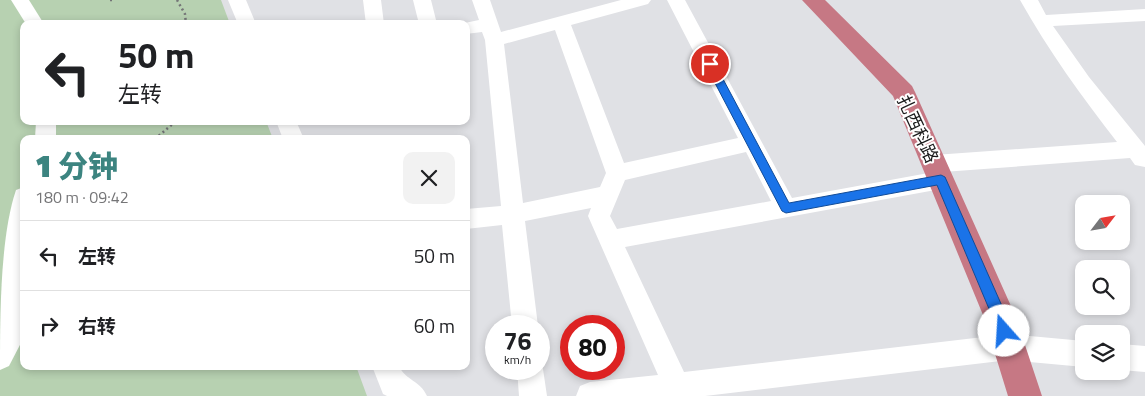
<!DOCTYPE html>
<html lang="zh">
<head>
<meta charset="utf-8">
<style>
	:root { --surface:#fff; --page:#f2f2f2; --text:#202124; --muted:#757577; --line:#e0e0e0; --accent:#3c8480 }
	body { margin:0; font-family:"Titillium Web","Noto Sans SC",sans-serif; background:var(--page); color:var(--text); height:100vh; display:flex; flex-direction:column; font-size:19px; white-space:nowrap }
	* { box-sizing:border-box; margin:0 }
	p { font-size:16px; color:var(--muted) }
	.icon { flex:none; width:28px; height:28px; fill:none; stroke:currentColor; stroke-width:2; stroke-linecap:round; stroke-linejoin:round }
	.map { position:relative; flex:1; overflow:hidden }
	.drawer { position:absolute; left:20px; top:135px; width:450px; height:235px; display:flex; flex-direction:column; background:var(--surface); border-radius:10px; box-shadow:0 2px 8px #0003 }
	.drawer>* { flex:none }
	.hud { position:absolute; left:20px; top:20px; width:450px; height:105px; border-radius:10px; box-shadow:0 2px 8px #0003; background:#fff; color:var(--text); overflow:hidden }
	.needle { width:32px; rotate:59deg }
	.tools { position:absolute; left:1075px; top:195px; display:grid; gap:10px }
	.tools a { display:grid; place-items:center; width:55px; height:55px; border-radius:10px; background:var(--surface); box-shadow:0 2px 8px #0003; font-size:25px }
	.speed { position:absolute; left:485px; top:315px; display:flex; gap:10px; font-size:25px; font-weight:700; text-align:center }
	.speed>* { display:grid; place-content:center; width:65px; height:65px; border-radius:50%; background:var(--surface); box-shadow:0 2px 8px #0003; line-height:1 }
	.speed small { font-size:12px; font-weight:400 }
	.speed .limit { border:8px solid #d22; background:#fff; color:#111 }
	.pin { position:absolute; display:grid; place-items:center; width:42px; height:42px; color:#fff; margin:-21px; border:2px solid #fff; border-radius:50%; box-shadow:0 1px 5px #0007 }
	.me { position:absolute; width:55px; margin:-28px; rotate:341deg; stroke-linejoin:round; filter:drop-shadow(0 0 4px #0008) }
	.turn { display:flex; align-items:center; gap:18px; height:105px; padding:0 15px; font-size:22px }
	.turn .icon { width:65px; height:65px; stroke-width:2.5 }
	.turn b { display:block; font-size:35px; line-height:42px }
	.round { display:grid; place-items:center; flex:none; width:52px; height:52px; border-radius:10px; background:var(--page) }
	.head { display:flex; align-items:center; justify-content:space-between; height:85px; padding:0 15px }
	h1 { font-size:30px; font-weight:800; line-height:38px; color:var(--accent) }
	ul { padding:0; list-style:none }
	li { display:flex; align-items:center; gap:15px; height:70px; padding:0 15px; border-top:1px solid var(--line) }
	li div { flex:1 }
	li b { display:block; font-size:19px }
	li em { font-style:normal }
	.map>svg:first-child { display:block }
	.green { fill:#b7d1b1 }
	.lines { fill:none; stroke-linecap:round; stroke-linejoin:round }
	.path { stroke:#747577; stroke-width:2.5; stroke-dasharray:2 3; stroke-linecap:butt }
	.minor { fill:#fff; fill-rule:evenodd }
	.highway { fill:#c67884; fill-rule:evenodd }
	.route { fill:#1a73e8; stroke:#114b97 }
	.labels { text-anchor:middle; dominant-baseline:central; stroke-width:4; stroke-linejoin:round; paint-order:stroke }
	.street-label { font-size:18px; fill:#1a1a1b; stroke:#fff }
</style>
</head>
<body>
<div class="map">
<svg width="1145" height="396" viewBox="0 0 1145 396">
	<rect width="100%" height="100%" fill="#e0e1e5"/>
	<path class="green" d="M0 0H221L230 24H24V121H266L273 139H24V366H356L367 396H0Z"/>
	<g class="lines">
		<g class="path">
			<path d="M110 0H113"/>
			<path d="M177 0 185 14 186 24"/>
			<path d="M155 139 176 121"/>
		</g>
		<g class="minor">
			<path d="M11 0H29L44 24H26Z"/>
			<path d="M228 0H246L256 24H238Z"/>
			<path d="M363 0H381L384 24H366Z"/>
			<path d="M413 0H431L437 24H419Z"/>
			<path d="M472 0H490L501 32 621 0H651L648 4 571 25 624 163 738 138 667 0H685L792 198 934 172 926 170 923 164 926 158 934 155 1117 142C1082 97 1048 50 1020 0H1038L1046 15 1145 9V21L1053 26 1089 77 1145 146V167L1135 165 1130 158 943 172 949 174 952 180 949 186 941 189 625 247 684 372 1009 334 1084 341V367L1009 360 705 396H576L580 386 590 382 658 375 588 216 591 208 525 221 538 326H512L502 225 466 229V209L501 206 485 40 482 32 466 34V24H460L479 20ZM555 30 606 173 600 187 523 203 504 44ZM746 152 771 201 617 229 610 216 625 180Z"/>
			<path d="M36 121H56V139H35Z"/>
			<path d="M276 121H296L304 139H283Z"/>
			<path d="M24 187 22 341 9 366 0 370C0 317 0 237 16 190Z"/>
			<path d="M1121 344 1145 346V372L1121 370Z"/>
			<path d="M539 359 543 369 547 396H519L517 369H539Z"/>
			<path d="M372 366H399C406 381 420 380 427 396H387L383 394Z"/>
		</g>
		<path class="highway" d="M802 0H825L912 86 915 92 1015 315 1042 396H1008L983 315 893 96Z"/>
	</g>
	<path class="route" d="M710 60 715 64 789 203 941 175 945 177 1006 315 1011 331 1009 335 1004 337 1000 335 937 185 786 213 782 211 705 64Z"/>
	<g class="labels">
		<g class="street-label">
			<text transform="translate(918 129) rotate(65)">扎西科路</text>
		</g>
	</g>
</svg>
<div class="tools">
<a><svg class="needle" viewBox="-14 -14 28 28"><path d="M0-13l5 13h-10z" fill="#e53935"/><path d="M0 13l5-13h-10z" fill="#757577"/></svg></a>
<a><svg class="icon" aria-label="search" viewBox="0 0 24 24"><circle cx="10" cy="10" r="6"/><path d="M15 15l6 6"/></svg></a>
<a><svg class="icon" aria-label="layers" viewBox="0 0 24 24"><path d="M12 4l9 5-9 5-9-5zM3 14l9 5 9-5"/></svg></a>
</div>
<div class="speed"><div>76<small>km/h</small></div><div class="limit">80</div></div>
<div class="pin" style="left:710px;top:64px;background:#d93025"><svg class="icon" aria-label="arrive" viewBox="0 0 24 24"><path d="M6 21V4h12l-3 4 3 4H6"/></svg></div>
<svg class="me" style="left:1004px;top:331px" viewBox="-20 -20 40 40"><circle r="19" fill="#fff"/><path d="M0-13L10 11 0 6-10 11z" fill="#1a73e8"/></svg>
<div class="hud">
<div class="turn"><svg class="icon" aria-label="left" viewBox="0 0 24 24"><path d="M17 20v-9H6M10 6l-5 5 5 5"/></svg><div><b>50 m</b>左转</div></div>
</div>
<section class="drawer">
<div class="head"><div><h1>1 分钟</h1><p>180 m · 09:42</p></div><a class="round"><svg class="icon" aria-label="close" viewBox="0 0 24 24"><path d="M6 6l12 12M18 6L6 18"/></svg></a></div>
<ul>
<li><svg class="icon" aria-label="left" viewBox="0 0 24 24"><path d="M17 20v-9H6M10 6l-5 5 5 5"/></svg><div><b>左转</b></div><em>50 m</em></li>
<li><svg class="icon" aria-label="right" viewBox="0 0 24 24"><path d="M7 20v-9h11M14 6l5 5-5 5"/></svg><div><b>右转</b></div><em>60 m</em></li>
</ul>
</section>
</div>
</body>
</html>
